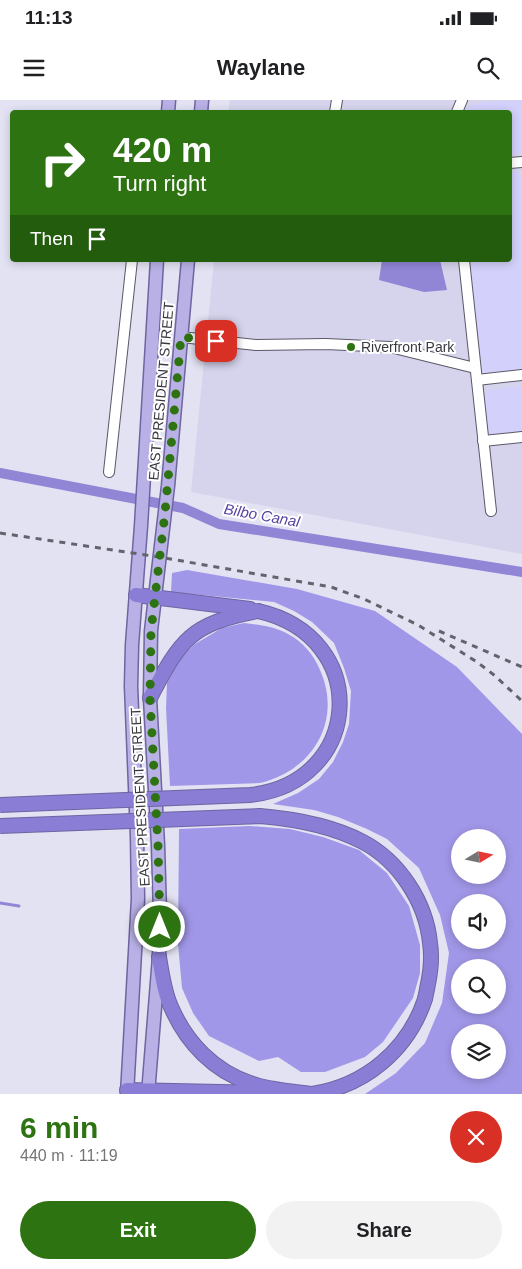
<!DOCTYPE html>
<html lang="en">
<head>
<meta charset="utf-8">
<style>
	:root { --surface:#fff; --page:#f2f2f2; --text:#202124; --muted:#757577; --accent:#2e7312 }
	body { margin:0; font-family:Helvetica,sans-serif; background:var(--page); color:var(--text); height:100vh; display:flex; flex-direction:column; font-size:19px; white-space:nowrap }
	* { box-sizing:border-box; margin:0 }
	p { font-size:16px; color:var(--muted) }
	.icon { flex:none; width:28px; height:28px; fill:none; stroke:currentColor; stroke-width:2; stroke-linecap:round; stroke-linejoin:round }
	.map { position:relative; height:994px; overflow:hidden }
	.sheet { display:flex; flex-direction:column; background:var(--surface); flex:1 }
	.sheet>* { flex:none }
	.top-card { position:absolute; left:10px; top:10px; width:502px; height:152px; border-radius:5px; box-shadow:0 2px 8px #0003; background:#2e7312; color:#fff; overflow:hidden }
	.needle { width:32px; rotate:80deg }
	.tools { position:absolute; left:451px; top:729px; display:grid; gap:10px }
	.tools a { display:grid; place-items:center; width:55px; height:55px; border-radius:50%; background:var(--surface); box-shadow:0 2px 8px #0003; font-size:25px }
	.pin { position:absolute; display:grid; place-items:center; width:42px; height:42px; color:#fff; margin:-21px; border-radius:10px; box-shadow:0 2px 8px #0006 }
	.me { position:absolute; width:55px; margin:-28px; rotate:0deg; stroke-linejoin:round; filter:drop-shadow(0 0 4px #0008) }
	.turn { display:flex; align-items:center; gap:18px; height:105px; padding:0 20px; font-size:22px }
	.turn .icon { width:65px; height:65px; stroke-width:2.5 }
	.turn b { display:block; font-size:35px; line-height:42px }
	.then { display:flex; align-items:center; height:48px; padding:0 20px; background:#0003; gap:10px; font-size:19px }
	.round { display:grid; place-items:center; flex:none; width:52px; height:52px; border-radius:26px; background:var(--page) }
	.summary { display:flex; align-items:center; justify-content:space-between; height:85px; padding:0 20px }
	h1 { font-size:30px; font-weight:600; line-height:38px; color:var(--accent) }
	.action { display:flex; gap:10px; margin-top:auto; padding:10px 20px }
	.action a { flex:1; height:58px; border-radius:30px; background:var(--accent); color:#fff; font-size:20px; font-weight:600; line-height:58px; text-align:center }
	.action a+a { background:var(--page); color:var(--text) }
	.status { display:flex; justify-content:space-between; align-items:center; height:35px; padding:0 25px; background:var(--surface); direction:ltr }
	.status svg { height:14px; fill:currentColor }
	header { display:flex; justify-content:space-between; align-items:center; height:65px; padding:0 20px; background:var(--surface); font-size:22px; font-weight:600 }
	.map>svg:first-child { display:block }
	.built { fill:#d6d4ec }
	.green { fill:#d3d0fb }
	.forest { fill:#a197e8; fill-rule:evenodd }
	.water { fill:#9186d6 }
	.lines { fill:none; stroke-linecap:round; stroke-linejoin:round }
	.stream { stroke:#9186d6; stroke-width:3 }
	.canal { stroke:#9186d6; stroke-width:10 }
	.minor-casing { stroke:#5b5968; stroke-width:12 }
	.major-casing { stroke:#6e65a1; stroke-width:15 }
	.highway-casing { stroke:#6e65a1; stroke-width:16 }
	.minor { stroke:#fff; stroke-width:10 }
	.major { stroke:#b9b1e6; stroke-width:12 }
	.highway { stroke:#8a7dd5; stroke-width:14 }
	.rail { stroke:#64636d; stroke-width:3; stroke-dasharray:6 6; stroke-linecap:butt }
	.highway-bridge-casing { stroke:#6e65a1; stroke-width:16; stroke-linecap:butt }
	.highway-bridge { stroke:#8a7dd5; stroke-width:14 }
	.route { stroke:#2e7312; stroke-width:9; stroke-dasharray:0 16.2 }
	.poi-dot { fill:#2e7312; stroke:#fff; stroke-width:2 }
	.labels { text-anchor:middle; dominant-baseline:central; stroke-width:4; stroke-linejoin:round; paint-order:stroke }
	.poi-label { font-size:14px; fill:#3a3940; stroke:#fff; text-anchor:start }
	.street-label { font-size:14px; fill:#3a3940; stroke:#fff }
	.water-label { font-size:15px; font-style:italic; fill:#5743a2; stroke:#fff }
</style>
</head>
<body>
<div class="status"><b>11:13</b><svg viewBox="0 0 49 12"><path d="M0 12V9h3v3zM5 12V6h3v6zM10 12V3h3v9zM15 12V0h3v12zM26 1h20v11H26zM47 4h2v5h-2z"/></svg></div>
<header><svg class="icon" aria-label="menu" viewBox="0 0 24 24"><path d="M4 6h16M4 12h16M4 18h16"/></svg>Waylane<svg class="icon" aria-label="search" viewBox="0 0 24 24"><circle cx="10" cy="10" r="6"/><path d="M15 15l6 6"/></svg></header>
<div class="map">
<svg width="522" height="994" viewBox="0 0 522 994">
	<rect width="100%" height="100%" fill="#e3e2f3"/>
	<path class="built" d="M230 0H522V454L191 392 214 160H510V12H228Z"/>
	<g class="green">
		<path d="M522 0V52L510 56V12H467L468 6 480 3Z"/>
		<path d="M520 71 522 91V271L490 275 482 273 470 160H510V72Z"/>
		<path d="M522 286V332L495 336 490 335 488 329 484 294 487 290Z"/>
	</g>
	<g class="forest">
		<path d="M187 470 297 489 375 511 457 567 522 634V994H365L396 973 425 943 442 903 449 853 440 815 419 768 387 739 367 729 338 717 314 710 273 704 298 693 319 679 333 662 343 642 349 624 351 591 344 568 334 543 312 522 294 511 274 502 171 492 172 473ZM460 738H498V775H460ZM498 802V840H460V802ZM460 868H498V905H460ZM460 932H498V970H460Z"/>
		<path d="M244 523C259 525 273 526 288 534 302 541 314 555 320 570 343 621 312 671 260 683L170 686 166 608 167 583 178 560 195 544 222 528Z"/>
		<path d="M249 726 290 729 323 737 359 750 387 773 409 806 420 845V873L413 898 383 942 365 957 325 972H301L278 957 259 961 209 936 193 913 182 888 178 844 179 729Z"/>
	</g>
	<path class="water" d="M382 160H440L447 190 424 192 379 180Z"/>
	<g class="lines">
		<path class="stream" d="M0 803 19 806"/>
		<path class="canal" d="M0 373 183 408 219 424 522 472"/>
		<g class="minor-casing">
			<g id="minor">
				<path d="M335 12 337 0"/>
				<path d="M457 12 462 0"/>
				<path d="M510 63 522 62"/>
				<path d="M464 160 491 411"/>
				<path d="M181 237 256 245 326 244 390 247 475 268"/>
				<path d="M477 280 522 275"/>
				<path d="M483 341 522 337"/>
				<path d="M109 372 132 160"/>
			</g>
		</g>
		<g class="major-casing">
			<g id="major">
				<path d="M168 12 169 0"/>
				<path d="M201 12 202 0"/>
				<path d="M127 994 138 799 137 736 131 586 132 545 141 426 157 160"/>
				<path d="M148 994 159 857 160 813 158 745 150 598 151 531 168 386 188 160"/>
			</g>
		</g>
		<g class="highway-casing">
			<g id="highway">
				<path d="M136 495 250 509"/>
				<path d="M150 598C181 539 190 524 258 511"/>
				<path d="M159 857C162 874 164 893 172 909 187 943 214 971 250 983 268 990 292 991 310 994"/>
				<path d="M127 990 264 993"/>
				<path d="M312 994C365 986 408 950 425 899"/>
			</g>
		</g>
		<use href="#minor" class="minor"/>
		<use href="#major" class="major"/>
		<use href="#highway" class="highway"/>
		<g class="rail">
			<path d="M0 433 159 457 331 487 364 499 418 525 477 562 494 575 522 601"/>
			<path d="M439 531 522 567"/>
		</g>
		<g class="highway-bridge-casing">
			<g id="highway-bridge">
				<path d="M0 705 250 695C363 683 373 537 258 511"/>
				<path d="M0 726 260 716C295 719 331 725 363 742 399 761 426 802 430 843 433 862 429 880 425 899"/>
			</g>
		</g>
		<use href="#highway-bridge" class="highway-bridge"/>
	</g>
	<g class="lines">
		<path class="route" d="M160 827 158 745 150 598 151 531 165 413 181 237 216 241"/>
	</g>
	<circle class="poi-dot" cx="351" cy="247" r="5"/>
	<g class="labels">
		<g class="poi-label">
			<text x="361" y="247">Riverfront Park</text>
		</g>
		<g class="street-label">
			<text transform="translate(161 291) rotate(-85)">EAST PRESIDENT STREET</text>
			<text transform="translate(140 697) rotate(-93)">EAST PRESIDENT STREET</text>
		</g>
		<g class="water-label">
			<text transform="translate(262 415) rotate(10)">Bilbo Canal</text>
		</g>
	</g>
</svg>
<div class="tools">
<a><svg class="needle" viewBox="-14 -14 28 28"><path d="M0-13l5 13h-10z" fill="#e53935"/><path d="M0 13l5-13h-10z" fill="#757577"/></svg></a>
<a><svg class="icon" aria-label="sound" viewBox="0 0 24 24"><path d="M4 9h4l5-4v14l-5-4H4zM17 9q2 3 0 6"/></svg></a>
<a><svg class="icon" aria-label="search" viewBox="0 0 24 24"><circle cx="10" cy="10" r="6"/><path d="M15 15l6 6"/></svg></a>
<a><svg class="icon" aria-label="layers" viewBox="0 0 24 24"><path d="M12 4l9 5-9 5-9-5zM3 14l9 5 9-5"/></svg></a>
</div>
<div class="pin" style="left:216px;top:241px;background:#d93025"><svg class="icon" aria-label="arrive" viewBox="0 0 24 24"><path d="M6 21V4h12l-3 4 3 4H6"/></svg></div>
<svg class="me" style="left:160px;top:827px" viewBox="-20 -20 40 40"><circle r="17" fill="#2e7312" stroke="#fff" stroke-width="3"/><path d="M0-11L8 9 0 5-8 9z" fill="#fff"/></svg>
<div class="top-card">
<div class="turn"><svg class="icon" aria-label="right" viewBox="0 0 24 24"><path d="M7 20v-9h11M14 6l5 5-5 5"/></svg><div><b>420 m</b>Turn right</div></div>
<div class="then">Then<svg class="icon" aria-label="arrive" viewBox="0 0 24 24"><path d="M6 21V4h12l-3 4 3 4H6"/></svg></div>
</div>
</div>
<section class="sheet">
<div class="summary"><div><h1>6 min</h1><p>440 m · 11:19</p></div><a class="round" style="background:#d93025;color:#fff"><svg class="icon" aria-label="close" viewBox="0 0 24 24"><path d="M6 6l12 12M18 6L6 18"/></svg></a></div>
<div class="action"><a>Exit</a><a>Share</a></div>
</section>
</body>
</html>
